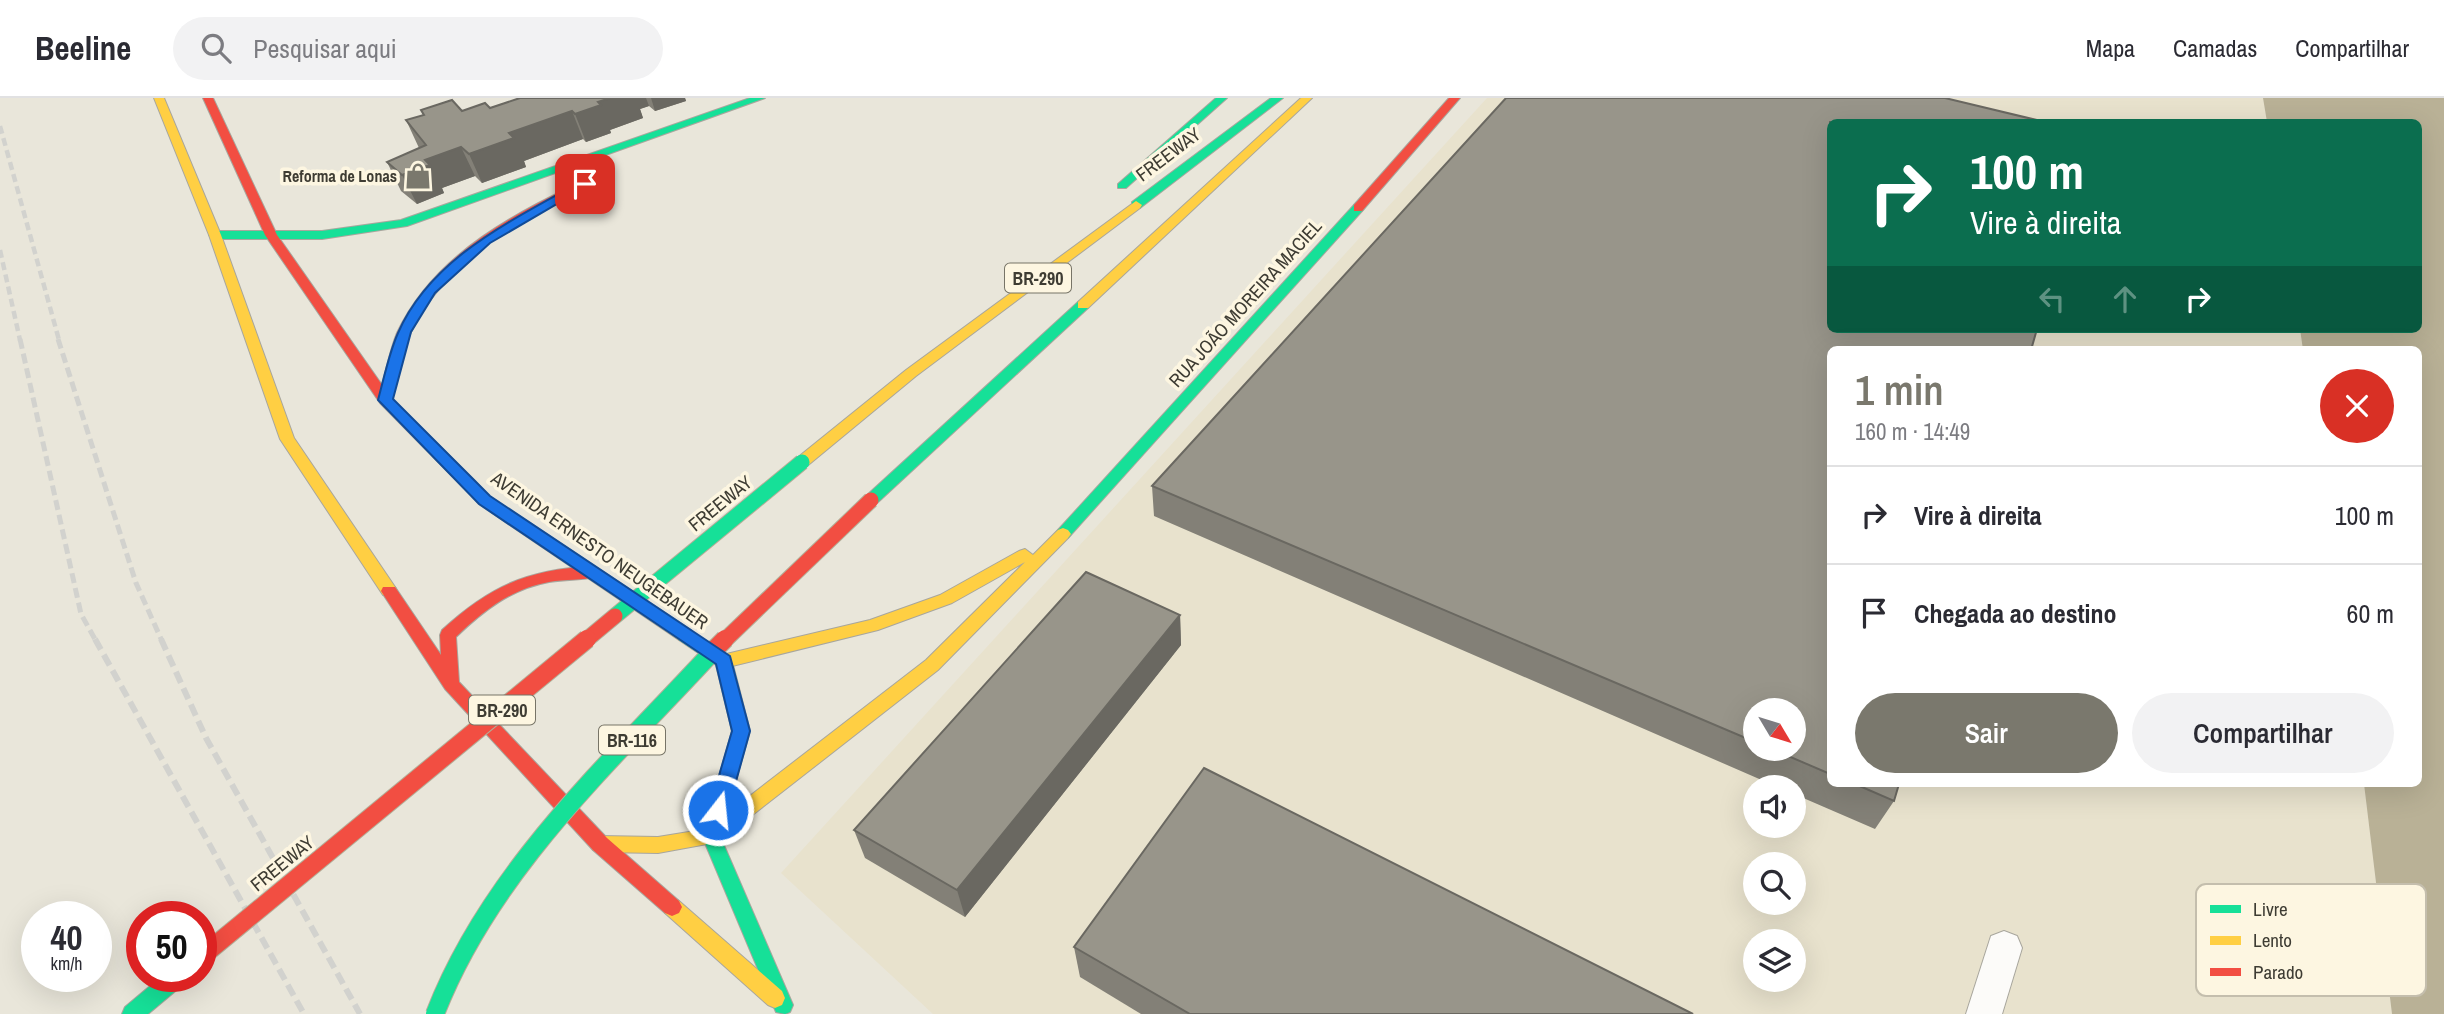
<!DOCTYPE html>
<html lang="pt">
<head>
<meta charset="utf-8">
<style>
	:root { --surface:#fff; --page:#f2f2f3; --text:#2b2b33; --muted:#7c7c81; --line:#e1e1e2; --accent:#7a786d }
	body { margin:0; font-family:"Archivo Narrow",sans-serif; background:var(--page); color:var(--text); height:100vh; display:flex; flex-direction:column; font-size:26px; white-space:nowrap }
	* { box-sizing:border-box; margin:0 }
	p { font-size:23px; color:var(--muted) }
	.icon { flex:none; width:38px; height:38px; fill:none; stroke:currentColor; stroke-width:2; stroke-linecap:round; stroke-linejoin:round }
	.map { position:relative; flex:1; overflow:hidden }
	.sheet { position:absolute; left:1827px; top:248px; width:595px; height:441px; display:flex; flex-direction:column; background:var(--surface); border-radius:10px; box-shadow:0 7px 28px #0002 }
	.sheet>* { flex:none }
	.hud { position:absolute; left:1827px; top:21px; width:595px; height:214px; border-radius:10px; box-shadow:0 7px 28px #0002; background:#0b6e4f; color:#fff; overflow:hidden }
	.needle { width:46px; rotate:128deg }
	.tools { position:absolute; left:1743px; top:600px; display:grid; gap:14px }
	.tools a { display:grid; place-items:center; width:63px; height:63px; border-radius:50%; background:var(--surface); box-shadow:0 7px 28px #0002; font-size:35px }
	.speed { position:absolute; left:21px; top:803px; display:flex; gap:14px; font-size:35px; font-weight:700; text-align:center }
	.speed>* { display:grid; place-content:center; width:91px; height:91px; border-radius:50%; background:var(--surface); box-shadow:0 7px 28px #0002; line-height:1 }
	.speed small { font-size:18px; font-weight:400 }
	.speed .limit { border:10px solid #d22; background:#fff; color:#111 }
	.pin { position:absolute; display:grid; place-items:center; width:60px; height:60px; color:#fff; margin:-30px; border-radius:14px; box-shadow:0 4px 10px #0006 }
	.me { position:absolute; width:77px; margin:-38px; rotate:16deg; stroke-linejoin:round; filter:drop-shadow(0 0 5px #0008) }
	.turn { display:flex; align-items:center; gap:24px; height:147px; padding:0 28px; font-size:32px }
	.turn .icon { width:91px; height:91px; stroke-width:2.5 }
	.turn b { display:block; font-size:49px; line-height:60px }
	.lanes { display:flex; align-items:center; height:66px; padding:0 28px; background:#0003; justify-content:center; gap:35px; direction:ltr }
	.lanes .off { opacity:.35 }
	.round { display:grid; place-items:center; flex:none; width:74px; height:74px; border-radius:37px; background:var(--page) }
	.summary { display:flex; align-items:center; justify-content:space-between; height:119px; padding:0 28px }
	h1 { font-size:42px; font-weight:600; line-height:52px; color:var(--accent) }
	.cta { display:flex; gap:14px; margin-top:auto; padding:14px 28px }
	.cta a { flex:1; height:80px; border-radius:42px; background:var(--accent); color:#fff; font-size:28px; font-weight:600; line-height:80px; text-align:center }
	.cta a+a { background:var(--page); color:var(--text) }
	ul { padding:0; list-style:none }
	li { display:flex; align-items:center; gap:21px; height:98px; padding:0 28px; border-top:2px solid var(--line) }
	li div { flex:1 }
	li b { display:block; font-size:26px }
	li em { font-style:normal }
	header { display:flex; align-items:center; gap:42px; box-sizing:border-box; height:98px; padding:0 35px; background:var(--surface); border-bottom:2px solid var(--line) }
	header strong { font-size:33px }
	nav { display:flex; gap:38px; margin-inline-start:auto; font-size:24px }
	.search { width:490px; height:63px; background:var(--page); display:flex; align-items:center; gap:18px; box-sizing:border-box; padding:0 24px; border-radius:38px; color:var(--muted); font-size:26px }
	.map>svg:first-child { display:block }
	.built { fill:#e8e2cd; fill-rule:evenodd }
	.water { fill:#b9b196 }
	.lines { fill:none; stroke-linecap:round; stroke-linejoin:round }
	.lane-casing { stroke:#a8a69d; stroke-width:2 }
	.fast-casing { stroke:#a8a69d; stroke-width:2 }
	.slow-casing { stroke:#a8a69d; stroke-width:2 }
	.jam-casing { stroke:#a8a69d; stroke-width:2 }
	.lane { fill:#fcfbf9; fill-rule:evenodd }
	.fast { fill:#16e098; fill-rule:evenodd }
	.slow { fill:#ffcf43; fill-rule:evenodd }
	.jam { fill:#f24e42; fill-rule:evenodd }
	.rail-far2 { stroke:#d2d2ce; stroke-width:4.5; stroke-dasharray:8 4.5; stroke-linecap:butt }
	.rail-far1 { stroke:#d2d2ce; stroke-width:5; stroke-dasharray:10 5; stroke-linecap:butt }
	.rail { stroke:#d2d2ce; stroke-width:6; stroke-dasharray:12 6; stroke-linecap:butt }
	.fast-bridge-far1-casing { stroke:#b3ad97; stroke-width:17; stroke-linecap:butt }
	.fast-bridge-casing { stroke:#b3ad97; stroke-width:20; stroke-linecap:butt }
	.jam-bridge-far1-casing { stroke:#b3ad97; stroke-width:17; stroke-linecap:butt }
	.jam-bridge-casing { stroke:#b3ad97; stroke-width:20; stroke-linecap:butt }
	.fast-bridge-far1 { stroke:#16e098; stroke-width:15 }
	.fast-bridge { stroke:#16e098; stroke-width:18 }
	.jam-bridge-far1 { stroke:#f24e42; stroke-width:15 }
	.jam-bridge { stroke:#f24e42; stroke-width:18 }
	.wall { fill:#838077; fill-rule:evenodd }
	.shaded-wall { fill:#6a6861 }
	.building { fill:#98958a; stroke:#6a6861; stroke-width:2 }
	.route { fill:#1a73e8; stroke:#114b97; stroke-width:2 }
	.labels { text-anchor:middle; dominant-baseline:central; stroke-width:7; stroke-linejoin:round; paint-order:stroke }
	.far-poi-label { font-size:16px; font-weight:bold; fill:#3e3c33; stroke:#fdf6e1; text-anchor:end }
	.shield { fill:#fdf6e1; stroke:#777467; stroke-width:2 }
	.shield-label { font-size:18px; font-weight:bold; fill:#3e3c33 }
	.street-label { font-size:19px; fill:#3e3c33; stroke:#fdf6e1 }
	.key { fill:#fdf6e1; stroke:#c4bead; stroke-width:2 }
	.key-label { font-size:19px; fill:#3e3c33 }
</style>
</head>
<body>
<header>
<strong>Beeline</strong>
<div class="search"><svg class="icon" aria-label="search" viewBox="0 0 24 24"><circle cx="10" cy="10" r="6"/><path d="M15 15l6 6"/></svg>Pesquisar aqui</div>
<nav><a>Mapa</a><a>Camadas</a><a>Compartilhar</a></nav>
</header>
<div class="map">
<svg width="2444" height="916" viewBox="0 0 2444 916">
	<rect width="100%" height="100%" fill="#e9e6da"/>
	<path class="built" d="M1487 0H2263L2267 24H1830V231H2300L2303 252H1830V686H2364L2392 916H933L781 775ZM1755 612H1794V651H1755ZM1755 690H1794V728H1755ZM1755 766H1794V805H1755ZM1755 844H1794V882H1755Z"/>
	<path class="water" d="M2263 0H2444V916H2392L2364 686H2418V252H2303L2300 231H2418V24H2267Z"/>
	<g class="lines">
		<g class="lane-casing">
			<path id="lane" d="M2004 833 2017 838 2022 850 2002 916H1966L1991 838Z"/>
		</g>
		<g class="fast-casing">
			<g id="fast">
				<path d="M750 0H765L407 128 322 141H215L209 137 215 133H322L401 122Z"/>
				<path d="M1216 0H1227L1126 90H1118V86Z"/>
				<path d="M1271 0H1283L1140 110H1132V104Z"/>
				<path d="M1358 106 1364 110 1362 113 1068 440H1058L1055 436 1058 432 1354 107Z"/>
				<path d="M1083 203 1088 204V210L876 406H866L863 402 866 398 1078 204Z"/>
				<path d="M685 531 730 558 732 563 750 633 720 738 793 907 790 914 785 916 776 914 702 738 732 633 716 567 679 542 677 537 679 532Z"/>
				<path d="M162 878H188L185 885 148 916H122L125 909Z"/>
			</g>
		</g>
		<g class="slow-casing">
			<g id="slow">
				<path d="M154 0H164L221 137 294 340 395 489 397 493 395 497H383L280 341 209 137Z"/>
				<path d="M1301 0H1312L1088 210H1078V204Z"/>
				<path d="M1136 103 1142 107 1140 110 916 278 807 368H797L795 364 797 360 906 272Z"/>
				<path d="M469 381 474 382 489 398 691 532 693 537 691 542H679L479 406 462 386Z"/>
				<path d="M1063 430 1068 432 1071 436 1068 440 938 572 718 744 658 755 600 754 593 752 591 746 593 740 600 738 658 739 707 731 926 562 1025 464 952 505 878 532 724 570 718 568 716 563 718 558 870 522 940 497 1019 453 1025 451 1033 457 1058 432Z"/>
				<path d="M672 800 679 803 782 893 785 900 782 907 775 910 768 907 665 815 662 809 665 803Z"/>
			</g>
		</g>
		<g class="jam-casing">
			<g id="jam">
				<path d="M203 0H213L277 137 382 287C387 270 390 252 397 235 436 152 522 112 601 74H609V78C533 115 450 154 411 234 401 255 399 279 392 301L474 382 476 386 474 390H464L380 305 265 137Z"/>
				<path d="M1449 0H1460L1362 113H1354V107Z"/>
				<path d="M592 468 600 474 598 478C582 483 565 481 549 484 511 491 483 513 456 539L459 584 607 740 679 803 682 809 679 815 672 818 665 815 593 752 445 591 381 493 383 489H395L441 557 440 537 442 532C490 488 527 472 592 468Z"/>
			</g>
		</g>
		<use href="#lane" class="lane"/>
		<use href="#fast" class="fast"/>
		<use href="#slow" class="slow"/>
		<use href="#jam" class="jam"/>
		<g class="rail-far2">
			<path d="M0 28 59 242"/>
			<path d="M0 152 20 242"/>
		</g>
		<g class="rail-far1">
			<path d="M20 241 81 516 96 543"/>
			<path d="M58 241 136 485 162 543"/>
		</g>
		<g class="rail">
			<path d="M95 541 304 916"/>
			<path d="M161 541 206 640 360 916"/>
		</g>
		<g class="fast-bridge-far1-casing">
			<path id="fast-bridge-far1" d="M615 518 802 364"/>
		</g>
		<g class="fast-bridge-casing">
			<path id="fast-bridge" d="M435 916C491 771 612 663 715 551"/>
		</g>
		<g class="jam-bridge-far1-casing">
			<g id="jam-bridge-far1">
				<path d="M585 543 615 518"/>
				<path d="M724 543 871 402"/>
			</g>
		</g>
		<g class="jam-bridge-casing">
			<g id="jam-bridge">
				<path d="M715 551 725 541"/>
				<path d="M201 859 587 541"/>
			</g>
		</g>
		<use href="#fast-bridge-far1" class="fast-bridge-far1"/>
		<use href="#fast-bridge" class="fast-bridge"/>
		<use href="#jam-bridge-far1" class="jam-bridge-far1"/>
		<use href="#jam-bridge" class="jam-bridge"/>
	</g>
	<g class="wall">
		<path d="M520 0H685L686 3 655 13 649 8 640 11 643 20 610 32 611 35 586 44 583 41 524 63 526 69 482 85 475 78 442 90 444 95 417 106 401 93 387 64 419 50 406 22 423 17 421 12 462 13 490 10Z"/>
		<path d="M1830 252V686H1899L1894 703 1875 731 1794 696V690H1780L1154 418 1152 388ZM1755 612 1794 651H1755Z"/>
		<path d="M1180 517 1181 547 965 819 865 760 854 732Z"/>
		<path d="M1074 849 1693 916H1141L1080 879Z"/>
	</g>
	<g class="shaded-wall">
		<path d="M610 0H646L649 8 640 11 643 20 610 32 611 35 586 44 575 16 598 4Z"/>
		<path d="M651 0H685L686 3 655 13Z"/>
		<path d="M572 13 583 41 524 63 526 69 482 85 469 56 509 35Z"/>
		<path d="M461 49 475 78 442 90 444 95 417 106 402 77 425 62Z"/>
		<path d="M1180 517 1181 547 965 819 957 792Z"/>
	</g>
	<g class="building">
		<path d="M520 0H610L598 4 601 7 575 16 572 13 509 35 514 40 469 56 461 49 425 62 430 67 402 77 387 64 426 47 406 22 424 17 421 12 452 2 462 13 485 5 490 10Z"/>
		<path d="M1506 0H1945L2045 24H1830V231H2037L2031 252H1830V676L1772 651H1794V612H1755V644L1152 388Z"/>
		<path d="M1086 474 1180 517 957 792 854 732Z"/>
		<path d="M1204 670 1693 916H1190L1074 849Z"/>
		<path d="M1855 686H1899L1894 703Z"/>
	</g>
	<path class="route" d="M580 84 591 86 490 145 435 195 411 234 393 301 490 398 730 558 750 633 728 712 725 717H712L709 712 732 633 716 566 479 406 378 302C384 280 389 255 398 235 431 159 513 122 580 84Z"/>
	<defs>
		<g id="shop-bare" transform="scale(2.1)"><path d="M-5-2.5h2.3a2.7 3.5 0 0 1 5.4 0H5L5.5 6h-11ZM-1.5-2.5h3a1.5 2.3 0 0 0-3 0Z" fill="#7a786d" stroke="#fdf6e1" stroke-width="2.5" paint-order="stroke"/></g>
	</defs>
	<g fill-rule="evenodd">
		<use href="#shop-bare" x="418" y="78"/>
	</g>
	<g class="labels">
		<g class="far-poi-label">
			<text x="397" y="78">Reforma de Lonas</text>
		</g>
		<g class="shield">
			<rect x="1005" y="165.5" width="66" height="29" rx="5"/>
			<rect x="469" y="597.5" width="66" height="29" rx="5"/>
			<rect x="599" y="627.5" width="66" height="29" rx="5"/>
		</g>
		<g class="shield-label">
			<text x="1038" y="180">BR-290</text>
			<text x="502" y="612">BR-290</text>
			<text x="632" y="642">BR-116</text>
		</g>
		<g class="street-label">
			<text transform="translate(1168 56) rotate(-37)">FREEWAY</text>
			<text transform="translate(1245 205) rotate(-48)">RUA JOÃO MOREIRA MACIEL</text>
			<text transform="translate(720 405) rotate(-39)">FREEWAY</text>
			<text transform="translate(600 452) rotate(35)">AVENIDA ERNESTO NEUGEBAUER</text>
			<text transform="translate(282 765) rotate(-39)">FREEWAY</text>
		</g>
	</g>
	<rect x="2196" y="786" width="230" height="112" rx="10" class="key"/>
	<rect x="2210" y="807" width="31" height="8" fill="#16e098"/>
	<rect x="2210" y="838" width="31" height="9" fill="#ffcf43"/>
	<rect x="2210" y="870" width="31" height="8" fill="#f24e42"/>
	<g class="key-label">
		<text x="2253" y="818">Livre</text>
		<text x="2253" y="849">Lento</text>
		<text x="2253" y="881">Parado</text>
	</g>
</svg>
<div class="tools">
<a><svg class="needle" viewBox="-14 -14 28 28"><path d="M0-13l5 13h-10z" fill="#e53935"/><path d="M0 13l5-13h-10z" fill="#7c7c81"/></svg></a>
<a><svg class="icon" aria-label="sound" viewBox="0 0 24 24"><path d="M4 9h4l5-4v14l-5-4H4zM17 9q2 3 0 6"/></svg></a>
<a><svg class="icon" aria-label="search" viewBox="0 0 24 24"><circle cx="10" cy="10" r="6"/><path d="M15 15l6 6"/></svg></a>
<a><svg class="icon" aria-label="layers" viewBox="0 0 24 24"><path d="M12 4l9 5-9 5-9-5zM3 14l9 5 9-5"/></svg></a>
</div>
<div class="speed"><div>40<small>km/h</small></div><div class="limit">50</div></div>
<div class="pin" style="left:585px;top:86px;background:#d93025"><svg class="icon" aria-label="arrive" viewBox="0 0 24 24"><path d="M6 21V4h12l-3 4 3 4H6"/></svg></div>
<svg class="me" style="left:718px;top:712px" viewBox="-20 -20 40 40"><circle r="17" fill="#1a73e8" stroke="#fff" stroke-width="3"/><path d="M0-11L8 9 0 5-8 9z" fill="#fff"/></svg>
<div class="hud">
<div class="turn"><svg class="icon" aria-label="right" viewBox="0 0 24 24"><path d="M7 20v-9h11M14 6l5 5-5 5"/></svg><div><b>100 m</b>Vire à direita</div></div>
<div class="lanes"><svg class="icon off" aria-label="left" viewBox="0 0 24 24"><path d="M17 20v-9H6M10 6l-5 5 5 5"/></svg><svg class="icon off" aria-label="ahead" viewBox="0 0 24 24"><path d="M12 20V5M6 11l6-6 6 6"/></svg><svg class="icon" aria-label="right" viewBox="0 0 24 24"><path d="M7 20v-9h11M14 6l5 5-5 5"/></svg></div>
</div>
<section class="sheet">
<div class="summary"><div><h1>1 min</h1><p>160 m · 14:49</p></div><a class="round" style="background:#d93025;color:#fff"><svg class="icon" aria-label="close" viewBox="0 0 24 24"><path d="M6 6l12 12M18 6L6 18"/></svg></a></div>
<ul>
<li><svg class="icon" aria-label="right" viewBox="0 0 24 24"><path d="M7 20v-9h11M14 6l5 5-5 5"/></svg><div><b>Vire à direita</b></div><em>100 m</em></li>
<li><svg class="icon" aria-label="arrive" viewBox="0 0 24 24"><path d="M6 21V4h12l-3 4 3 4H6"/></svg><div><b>Chegada ao destino</b></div><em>60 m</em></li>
</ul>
<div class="cta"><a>Sair</a><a>Compartilhar</a></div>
</section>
</div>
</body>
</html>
